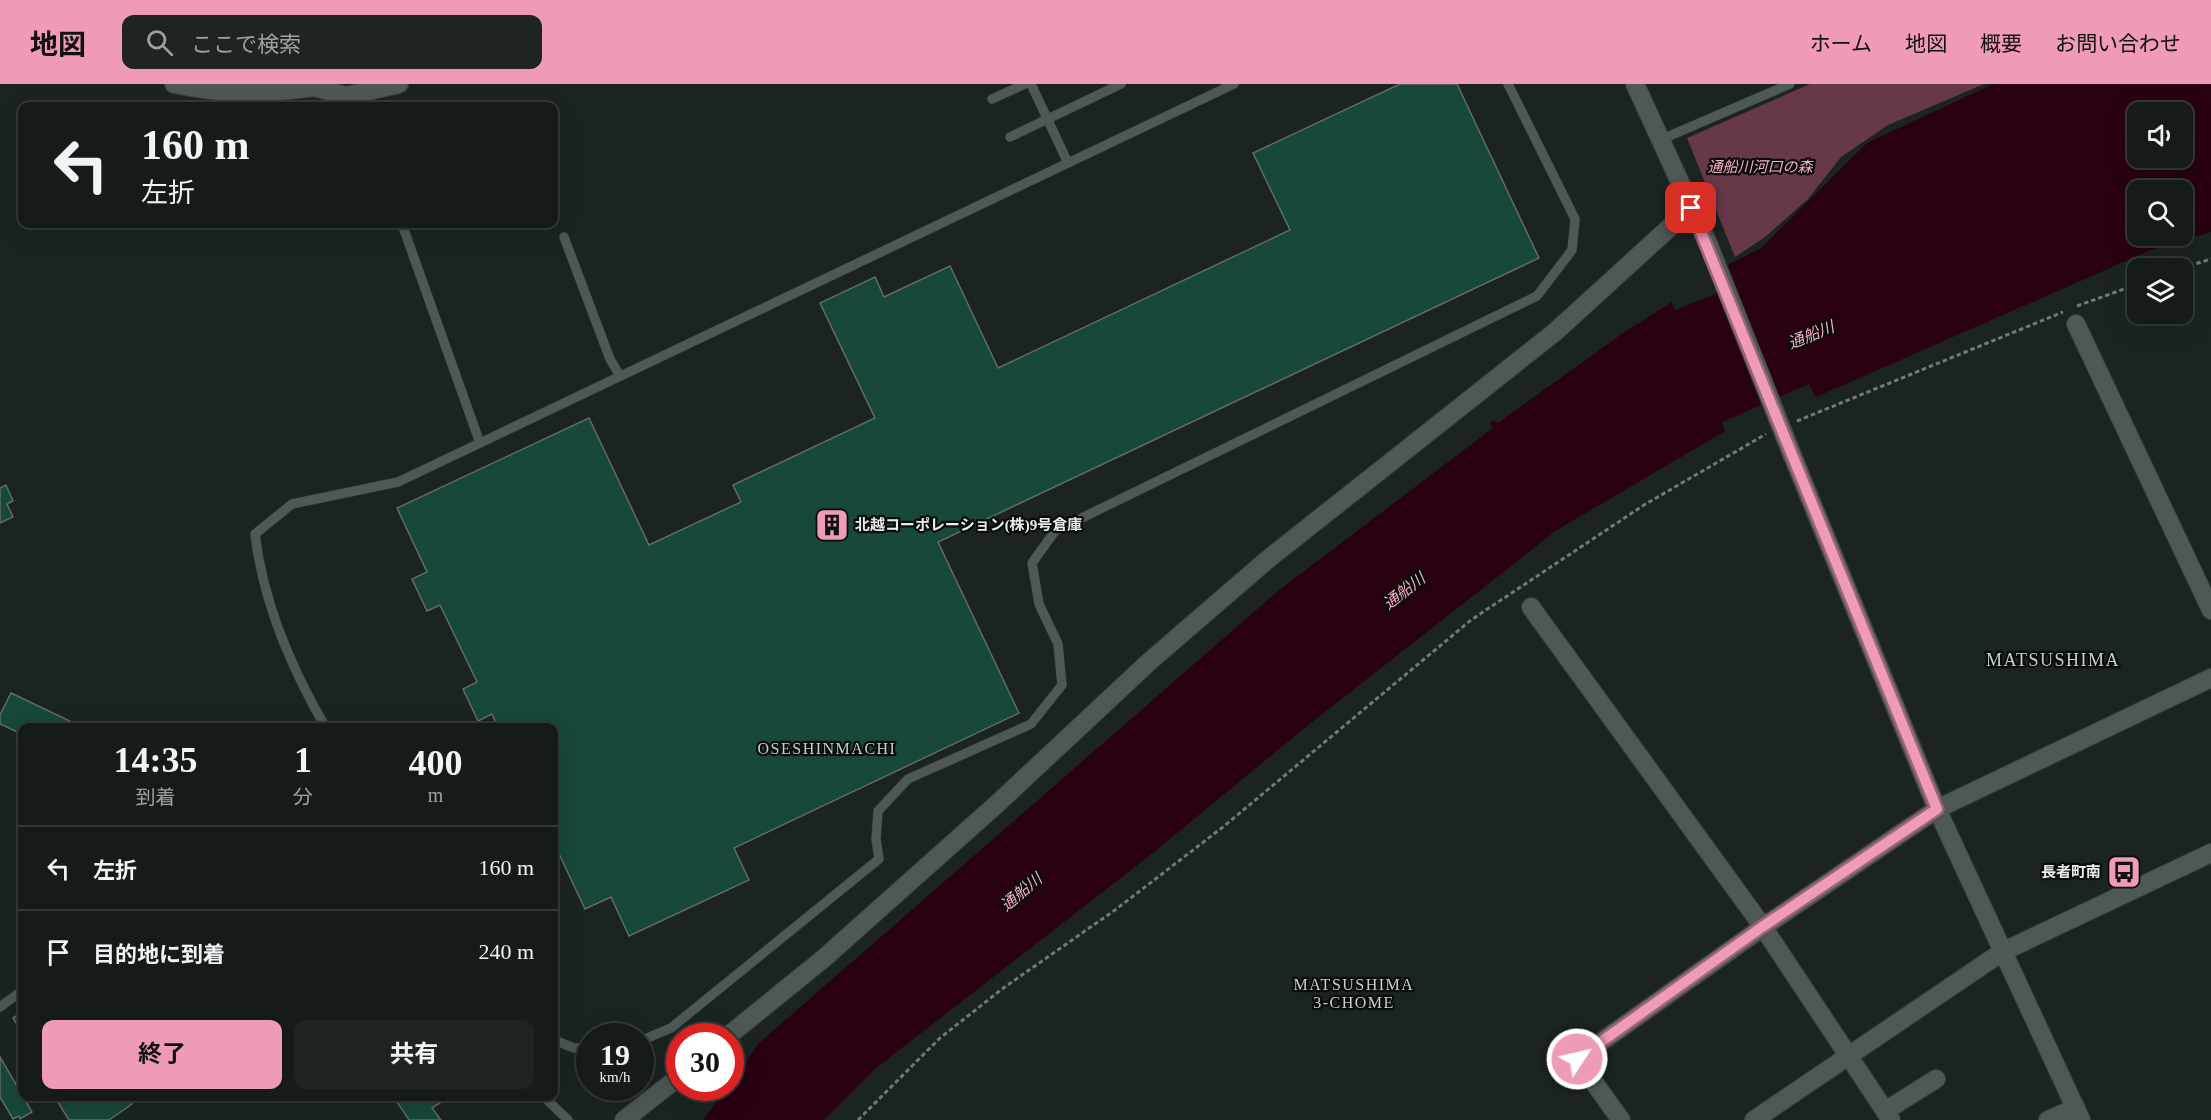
<!DOCTYPE html>
<html lang="ja">
<head>
<meta charset="utf-8">
<style>
	:root { --surface:#141b19; --page:#1d2422; --text:#f1f3f6; --muted:#9da1a2; --line:#333938; --accent:#ef9ab8 }
	body { margin:0; font-family:"Times New Roman","Noto Sans JP",serif; background:var(--page); color:var(--text); height:100vh; display:flex; flex-direction:column; font-size:22px; white-space:nowrap }
	* { box-sizing:border-box; margin:0 }
	p { font-size:20px; color:var(--muted) }
	.icon { flex:none; width:33px; height:33px; fill:none; stroke:currentColor; stroke-width:2; stroke-linecap:round; stroke-linejoin:round }
	.map { position:relative; flex:1; overflow:hidden }
	.sheet { position:absolute; left:18px; top:639px; width:540px; height:378px; display:flex; flex-direction:column; background:var(--surface); border-radius:12px; box-shadow:0 6px 24px #0002,0 0 0 2px var(--line) }
	.sheet>* { flex:none }
	.hud { position:absolute; left:18px; top:18px; width:540px; height:126px; border-radius:12px; box-shadow:0 6px 24px #0002,0 0 0 2px var(--line); background:#141b19; color:var(--text); overflow:hidden }
	.controls { position:absolute; left:2127px; top:18px; display:grid; gap:12px }
	.controls a { display:grid; place-items:center; width:66px; height:66px; border-radius:12px; background:var(--surface); box-shadow:0 6px 24px #0002,0 0 0 2px var(--line); font-size:30px }
	.speed { position:absolute; left:576px; top:939px; display:flex; gap:12px; font-size:30px; font-weight:700; text-align:center }
	.speed>* { display:grid; place-content:center; width:78px; height:78px; border-radius:50%; background:var(--surface); box-shadow:0 6px 24px #0002,0 0 0 2px var(--line); line-height:1 }
	.speed small { font-size:15px; font-weight:400 }
	.speed .limit { border:9px solid #d22; background:#fff; color:#111 }
	.pin { position:absolute; display:grid; place-items:center; width:51px; height:51px; color:#fff; margin:-26px; border-radius:12px; box-shadow:0 3px 9px #0006 }
	.me { position:absolute; width:66px; margin:-33px; rotate:55deg; stroke-linejoin:round; filter:drop-shadow(0 0 4px #0008) }
	.turn { display:flex; align-items:center; gap:21px; height:126px; padding:0 24px; font-size:27px }
	.turn .icon { width:78px; height:78px; stroke-width:2.5 }
	.turn b { display:block; font-size:42px; line-height:51px }
	.eta { display:flex; justify-content:space-evenly; align-items:center; height:102px; text-align:center }
	.eta b { font-size:36px; font-weight:700; line-height:42px }
	.cta { display:flex; gap:12px; margin-top:auto; padding:12px 24px }
	.cta a { flex:1; height:69px; border-radius:12px; background:var(--accent); color:#111; font-size:24px; font-weight:700; line-height:69px; text-align:center }
	.cta a+a { background:var(--page); color:var(--text) }
	ul { padding:0; list-style:none }
	li { display:flex; align-items:center; gap:18px; height:84px; padding:0 24px; border-top:2px solid var(--line) }
	li div { flex:1 }
	li b { display:block; font-size:22px }
	li em { font-style:normal }
	header { display:flex; align-items:center; gap:36px; box-sizing:border-box; height:84px; padding:0 30px; background:var(--accent); color:#111 }
	header strong { font-size:28px }
	nav { display:flex; gap:33px; margin-inline-start:auto; font-size:21px }
	.search { width:420px; height:54px; background:var(--page); display:flex; align-items:center; gap:15px; box-sizing:border-box; padding:0 21px; border-radius:12px; color:var(--muted); font-size:22px }
	.map>svg:first-child { display:block }
	.green { fill:#663849 }
	.water { fill:#290113; fill-rule:evenodd }
	.building { fill:#18473c; stroke:#616b68; stroke-width:1.5 }
	.lines { fill:none; stroke-linecap:round; stroke-linejoin:round }
	.service-casing { stroke:#373e3c; stroke-width:10 }
	.minor-casing { stroke:#373e3c; stroke-width:20 }
	.tertiary-casing { stroke:#373e3c; stroke-width:20 }
	.path { stroke:#727977; stroke-width:3; stroke-dasharray:4.5 3; stroke-linecap:butt }
	.service { stroke:#4e5855; stroke-width:9 }
	.minor { stroke:#4e5855; stroke-width:18 }
	.tertiary { stroke:#4e5855; stroke-width:18 }
	.tertiary-bridge-casing { stroke:#373e3c; stroke-width:20; stroke-linecap:butt }
	.tertiary-bridge { stroke:#4e5855; stroke-width:18 }
	.route-casing { stroke:#9b6478; stroke-width:15 }
	.route { stroke:#ef9ab8; stroke-width:10 }
	.labels { text-anchor:middle; dominant-baseline:central; stroke-width:4.5; stroke-linejoin:round; paint-order:stroke }
	.park-label { font-size:15px; font-style:italic; fill:#fcaec9; stroke:#080c0b }
	.poi-label { font-size:15px; font-weight:bold; fill:#e7edeb; stroke:#080c0b; text-anchor:start }
	.water-label { font-size:16px; font-style:italic; fill:#faacc7; stroke:#080c0b }
	.neighbourhood-label { font-size:16px; letter-spacing:1.5px; fill:#c5d1cd; stroke:#080c0b }
	.quarter-label { font-size:18px; letter-spacing:1.5px; fill:#c5d1cd; stroke:#080c0b }
</style>
</head>
<body>
<header>
<strong>地図</strong>
<div class="search"><svg class="icon" aria-label="search" viewBox="0 0 24 24"><circle cx="10" cy="10" r="6"/><path d="M15 15l6 6"/></svg>ここで検索</div>
<nav><a>ホーム</a><a>地図</a><a>概要</a><a>お問い合わせ</a></nav>
</header>
<div class="map">
<svg width="2211" height="1036" viewBox="0 0 2211 1036">
	<rect width="100%" height="100%" fill="#1b2421"/>
	<path class="green" d="M1810 0H1984L1888 41 1841 73 1808 115 1765 153 1735 173 1687 54Z"/>
	<path class="water" d="M1993 0H2211V148L2151 166 1816 313 1809 300 1722 338 1725 347 1557 446 1307 642 1149 772 876 984 824 1036H703L727 1004H730L731 999 759 959 1278 507 1493 344 1490 339 1494 336 1498 339 1623 249 1672 218 1675 226 1725 206 1718 186 1761 164 1867 59ZM2138 28H2182V74H2138ZM2138 106H2182V152H2138Z"/>
	<g class="building">
		<path d="M1400 0H1457L1539 174 938 458 1019 629 734 764 749 796 629 852 611 813 585 825 554 759V644H498L492 630 478 637 463 605 477 598 440 521 427 527 412 495 427 488 397 424 589 334 649 461 741 418 733 401 875 334 820 219 875 193 884 213 950 182 998 284 1290 146 1253 69Z"/>
		<path d="M6 401 13 417 7 420 13 433 0 439V404Z"/>
		<path d="M11 609 70 637 67 644H22V650L0 640V631Z"/>
		<path d="M22 928V943L20 945 13 934Z"/>
		<path d="M0 973 32 1028 20 1035 19 1032 13 1035 0 1013Z"/>
		<path d="M54 1012H127L132 1020 109 1036H69Z"/>
		<path d="M393 1012H440L443 1017 432 1024 441 1036H409Z"/>
	</g>
	<g class="lines">
		<g class="service-casing">
			<g id="service">
				<path d="M1031 0 1068 79"/>
				<path d="M992 15 1025 0"/>
				<path d="M1010 53 1121 0"/>
				<path d="M1660 56 1790 0"/>
				<path d="M402 140 480 359"/>
				<path d="M564 153 610 275 620 292"/>
				<path d="M326 644C291 584 263 518 255 450L292 420 398 398 1234 0"/>
				<path d="M0 923 22 907"/>
				<path d="M554 956 574 964H590"/>
				<path d="M640 957 671 944 879 775 876 755 878 727 908 695 1031 640 1062 601 1058 560 1039 520 1032 479 1055 447 1537 212 1572 166 1575 135 1508 0"/>
				<path d="M543 1012 568 1036"/>
			</g>
		</g>
		<g class="minor-casing">
			<g id="minor">
				<path d="M313 0 314 3 346 12 399 0"/>
				<path d="M2076 240 2211 526"/>
				<path d="M1531 523 1763 843 1891 1036"/>
				<path d="M728 952 823 875 998 719 1150 577 1267 476 1555 248 1691 124"/>
				<path d="M1885 1027 1936 995"/>
				<path d="M624 1036 680 992"/>
				<path d="M1621 1036 1577 975 1763 843 1937 725 2211 594"/>
				<path d="M2048 1036 2076 1024"/>
			</g>
		</g>
		<g class="tertiary-casing">
			<g id="tertiary">
				<path d="M174 0C226 11 262 10 314 3"/>
				<path d="M1635 0 1707 157"/>
				<path d="M1793 373 1937 725 2081 1036"/>
				<path d="M1754 1036 2002 868 2211 769"/>
			</g>
		</g>
		<g class="path">
			<path d="M2182 184 2211 175"/>
			<path d="M2077 222 2138 200"/>
			<path d="M1797 337 2063 228"/>
			<path d="M858 1036 940 954 1002 905 1115 826 1223 743 1471 536 1644 421 1766 350"/>
		</g>
		<use href="#service" class="service"/>
		<use href="#minor" class="minor"/>
		<use href="#tertiary" class="tertiary"/>
		<g class="tertiary-bridge-casing">
			<path id="tertiary-bridge" d="M1707 157 1793 373"/>
		</g>
		<use href="#tertiary-bridge" class="tertiary-bridge"/>
	</g>
	<g class="lines">
		<g class="route-casing">
			<path id="route" d="M1577 975 1762 843 1937 725 1691 124"/>
		</g>
		<use href="#route" class="route"/>
	</g>
	<defs>
		<g id="building-square" transform="scale(1.725)"><rect x="-9" y="-9" width="18" height="18" rx="4" fill="#ef9ab8" stroke="#080c0b"/><path d="M-4-6H4V6H1V3H-1V6H-4ZM-2.5-4.3h1.7v1.8h-1.7ZM.8-4.3h1.7v1.8H.8ZM-2.5-1h1.7V.8h-1.7ZM.8-1h1.7V.8H.8Z" fill="#111"/></g>
		<g id="bus-square" transform="scale(1.725)"><rect x="-9" y="-9" width="18" height="18" rx="4" fill="#ef9ab8" stroke="#080c0b"/><path d="M-5-6H5V4H4V6H2V4H-2V6H-4V4H-5ZM-3.5-4V0h7V-4ZM-3.5 1.2v1.5H-2V1.2ZM2 1.2v1.5H3.5V1.2Z" fill="#111"/></g>
	</defs>
	<g fill-rule="evenodd">
		<use href="#building-square" x="832" y="441"/>
		<use href="#bus-square" x="2124" y="788"/>
	</g>
	<g class="labels">
		<g class="park-label">
			<text x="1760" y="83">通船川河口の森</text>
		</g>
		<g class="poi-label">
			<text x="855" y="441">北越コーポレーション(株)9号倉庫</text>
			<text x="2101" y="788" text-anchor="end">長者町南</text>
		</g>
		<g class="water-label">
			<text transform="translate(1811 251) rotate(-22)">通船川</text>
			<text transform="translate(1404 507) rotate(-38)">通船川</text>
			<text transform="translate(1021 808) rotate(-40)">通船川</text>
		</g>
		<g class="neighbourhood-label">
			<text x="827" y="664">OSESHINMACHI</text>
			<text x="1354" y="900">MATSUSHIMA<tspan x="1354" dy="18">3-CHOME</tspan></text>
		</g>
		<g class="quarter-label">
			<text x="2053" y="576">MATSUSHIMA</text>
		</g>
	</g>
</svg>
<div class="controls">
<a><svg class="icon" aria-label="sound" viewBox="0 0 24 24"><path d="M4 9h4l5-4v14l-5-4H4zM17 9q2 3 0 6"/></svg></a>
<a><svg class="icon" aria-label="search" viewBox="0 0 24 24"><circle cx="10" cy="10" r="6"/><path d="M15 15l6 6"/></svg></a>
<a><svg class="icon" aria-label="layers" viewBox="0 0 24 24"><path d="M12 4l9 5-9 5-9-5zM3 14l9 5 9-5"/></svg></a>
</div>
<div class="speed"><div>19<small>km/h</small></div><div class="limit">30</div></div>
<div class="pin" style="left:1691px;top:124px;background:#d93025"><svg class="icon" aria-label="arrive" viewBox="0 0 24 24"><path d="M6 21V4h12l-3 4 3 4H6"/></svg></div>
<svg class="me" style="left:1577px;top:975px" viewBox="-20 -20 40 40"><circle r="17" fill="#ef9ab8" stroke="#fff" stroke-width="3"/><path d="M0-11L8 9 0 5-8 9z" fill="#fff"/></svg>
<div class="hud">
<div class="turn"><svg class="icon" aria-label="left" viewBox="0 0 24 24"><path d="M17 20v-9H6M10 6l-5 5 5 5"/></svg><div><b>160 m</b>左折</div></div>
</div>
<section class="sheet">
<div class="eta">
<div><b>14:35</b><p>到着</p></div>
<div><b>1</b><p>分</p></div>
<div><b>400</b><p>m</p></div>
</div>
<ul>
<li><svg class="icon" aria-label="left" viewBox="0 0 24 24"><path d="M17 20v-9H6M10 6l-5 5 5 5"/></svg><div><b>左折</b></div><em>160 m</em></li>
<li><svg class="icon" aria-label="arrive" viewBox="0 0 24 24"><path d="M6 21V4h12l-3 4 3 4H6"/></svg><div><b>目的地に到着</b></div><em>240 m</em></li>
</ul>
<div class="cta"><a>終了</a><a>共有</a></div>
</section>
</div>
</body>
</html>
